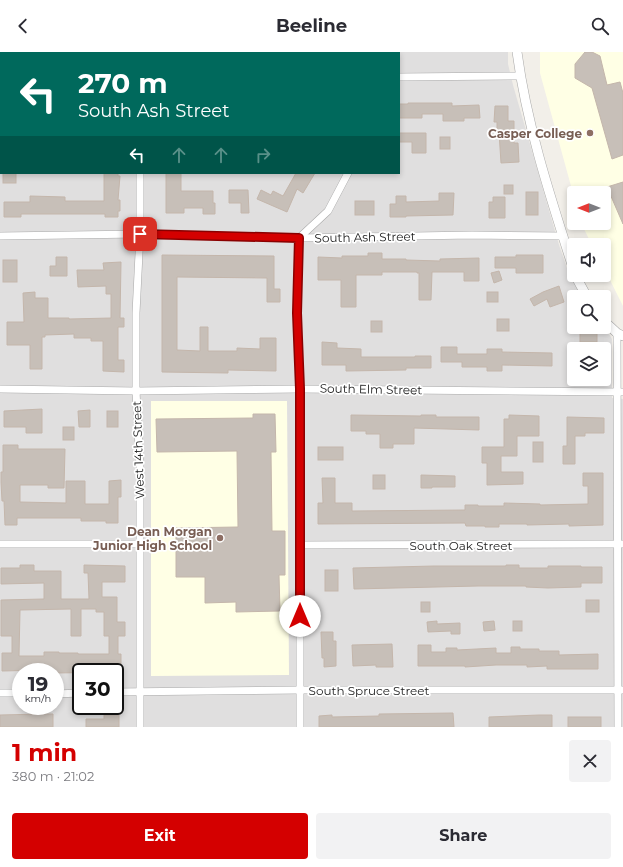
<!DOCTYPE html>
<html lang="en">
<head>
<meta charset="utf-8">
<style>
	:root { --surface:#fff; --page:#f2f2f3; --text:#2b2b33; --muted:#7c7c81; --accent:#d40000 }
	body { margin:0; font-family:Montserrat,sans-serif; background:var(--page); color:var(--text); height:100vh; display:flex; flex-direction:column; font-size:15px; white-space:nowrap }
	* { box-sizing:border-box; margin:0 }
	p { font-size:13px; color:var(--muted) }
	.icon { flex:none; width:22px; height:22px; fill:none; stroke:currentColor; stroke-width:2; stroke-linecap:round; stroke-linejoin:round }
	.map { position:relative; height:675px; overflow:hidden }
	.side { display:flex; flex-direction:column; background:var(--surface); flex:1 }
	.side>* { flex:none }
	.top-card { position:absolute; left:0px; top:0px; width:400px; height:122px; box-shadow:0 2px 6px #0003; background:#00695c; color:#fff; overflow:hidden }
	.needle { width:26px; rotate:270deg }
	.buttons { position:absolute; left:567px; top:134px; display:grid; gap:8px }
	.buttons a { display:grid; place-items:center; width:44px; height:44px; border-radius:4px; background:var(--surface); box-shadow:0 2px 6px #0003; font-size:20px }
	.speed { position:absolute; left:12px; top:611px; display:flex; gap:8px; font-size:20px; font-weight:700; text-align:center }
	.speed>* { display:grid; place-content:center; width:52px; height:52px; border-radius:50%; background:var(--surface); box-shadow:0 2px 6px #0003; line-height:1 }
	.speed small { font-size:10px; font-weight:400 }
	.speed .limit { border:2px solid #111; border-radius:6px; background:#fff; color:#111 }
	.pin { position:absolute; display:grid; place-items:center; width:34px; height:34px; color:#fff; margin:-17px; border-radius:8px; box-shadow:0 2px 6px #0006 }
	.me { position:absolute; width:44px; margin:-22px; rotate:0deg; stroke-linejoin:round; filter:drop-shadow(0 0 3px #0008) }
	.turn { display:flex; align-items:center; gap:14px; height:84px; padding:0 12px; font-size:18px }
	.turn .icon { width:52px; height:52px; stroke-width:2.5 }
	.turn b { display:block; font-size:28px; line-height:34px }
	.lanes { display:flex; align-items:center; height:38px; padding:0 12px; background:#0003; justify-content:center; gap:20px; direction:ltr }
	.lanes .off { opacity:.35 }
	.round { display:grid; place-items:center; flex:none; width:42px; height:42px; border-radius:4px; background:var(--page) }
	.head { display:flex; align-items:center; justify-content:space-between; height:68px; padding:0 12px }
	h1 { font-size:24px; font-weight:700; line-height:30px; color:var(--accent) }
	.button { display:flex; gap:8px; margin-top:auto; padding:8px 12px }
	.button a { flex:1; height:46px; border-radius:4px; background:var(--accent); color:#fff; font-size:16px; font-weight:700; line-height:46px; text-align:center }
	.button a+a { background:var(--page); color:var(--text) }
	header { display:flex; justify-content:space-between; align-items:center; height:52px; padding:0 12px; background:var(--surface); font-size:18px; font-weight:700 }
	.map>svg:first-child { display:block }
	.residential { fill:#e0dfdf; fill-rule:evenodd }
	.education { fill:#ffffe5 }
	.building { fill:#c7bfb8; stroke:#c4b6ab; fill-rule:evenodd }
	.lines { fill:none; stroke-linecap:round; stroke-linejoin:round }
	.minor-casing { stroke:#a9a9a9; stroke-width:8 }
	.tertiary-casing { stroke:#a9a9a9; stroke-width:10 }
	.minor { stroke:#fff; stroke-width:7 }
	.tertiary { stroke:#fff; stroke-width:9 }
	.route-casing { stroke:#8a0000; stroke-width:10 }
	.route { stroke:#d40000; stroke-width:7 }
	.education-dot { fill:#8d6e63; stroke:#fff; stroke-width:1.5 }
	.labels { text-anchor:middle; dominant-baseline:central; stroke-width:3.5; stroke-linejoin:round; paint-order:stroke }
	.education-label { font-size:12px; font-weight:bold; fill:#785e54; stroke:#fff; text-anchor:end }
	.street-label { font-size:12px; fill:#222; stroke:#fff }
</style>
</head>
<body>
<header><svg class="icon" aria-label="back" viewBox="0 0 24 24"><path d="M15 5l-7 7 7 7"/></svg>Beeline<svg class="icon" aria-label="search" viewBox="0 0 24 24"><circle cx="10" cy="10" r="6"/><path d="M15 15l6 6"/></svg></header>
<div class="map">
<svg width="623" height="675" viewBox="0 0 623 675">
	<rect width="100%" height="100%" fill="#f2efe9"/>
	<path class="residential" d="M0 0H508V12L513 33 559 193 568 219 581 245H574V275H603L609 282 612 287V346L623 347V675H0ZM1 1H399V121H1ZM574 297H604V327H574ZM21 620H55V654H21ZM81 620H115V654H81Z"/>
	<g class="education">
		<path d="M540 0H623V254L604 216V193H592L581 171H604V141H574V145L540 21Z"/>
		<path d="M151 349H287L289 623 151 624Z"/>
	</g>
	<g class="building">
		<path d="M585 0H592L600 4 607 33 620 30 623 41V103L612 107 592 36 575 26V12Z"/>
		<path d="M408 51H452V54L479 53 480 66H464V69H443V62H422V66H399V52H408Z"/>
		<path d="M495 54H508V69H514V91H518L519 110 501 111 499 80H497V70H494Z"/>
		<path d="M399 81H426V101H412V90H399Z"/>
		<rect x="440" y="85" width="10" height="12"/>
		<rect x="3" y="121" width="13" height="10"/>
		<path d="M104 121H118V124H120L118 148H120V159H118V165H105V162H21V165H4V150H30V144L65 145V149H104Z"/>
		<path d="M166 121H181V139H213V151H215V162H203V156H184V161H166Z"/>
		<path d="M296 121H315L303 141 297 137 287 160 257 147 261 138 271 143 273 139 283 144Z"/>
		<path d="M623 130V172L607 135Z"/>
		<rect x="504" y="133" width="9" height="9"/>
		<path d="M229 138H248L249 161H241V151H229Z"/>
		<rect x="526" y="140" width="12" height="23"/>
		<path d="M439 141H454L453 163 406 164V165H390V152H396V144H406V150L439 149Z"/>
		<path d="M493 145H505V166H489V150H493Z"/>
		<rect x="355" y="149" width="19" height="14"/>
		<path d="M368 201H382V207H406V208L440 209V207L479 206V229H464V220H432L431 248H419V221H417V220H382V223H356V255H341V228H318V205L342 206V204H368Z"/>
		<path d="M162 203 274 204V237H280V250H267V226L177 225V298L200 299V275H208V299H237V296L260 297V286H276V319L228 318V321L162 320Z"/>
		<path d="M516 203H543V221H516V216H495V205H516Z"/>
		<path d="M56 205H67V224H50V214H56Z"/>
		<rect x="3" y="208" width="14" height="22"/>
		<path d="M121 210 120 266H124V275H118V308H124V320L103 319V289H91V286H74V282L45 283V285H42V317H30V293H7V270H24L23 241 35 240V246H48V266H69V267L111 266V242H106V234L78 235 77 218H104L103 211Z"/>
		<path d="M499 219 502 228 494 231 491 221Z"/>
		<path d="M559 234 564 250 550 255 547 247 534 254 530 247 543 240Z"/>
		<rect x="487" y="240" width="11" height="10"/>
		<rect x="497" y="267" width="12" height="12"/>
		<rect x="371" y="269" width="11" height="11"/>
		<rect x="580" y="278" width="17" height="12"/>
		<path d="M322 290 337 291V296L361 297V305H415V304H431V316H406V318L346 319V313H322Z"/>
		<path d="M441 295H457V302H487V297H502V300L552 301V314L502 313V319H487V315H462V310H441Z"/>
		<path d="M42 357V381H26V375H4V359Z"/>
		<path d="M90 358V375H79L78 359Z"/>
		<rect x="107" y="359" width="11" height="16"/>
		<path d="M253 362H275L276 400H271L272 479H285V523H279L280 559 236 560V550L205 551V525H176V476L238 475 237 399 157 400 156 367 253 366Z"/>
		<path d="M351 363 421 364V363H436V365H479V378L414 376V392H393V396H380V382H366V379H351Z"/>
		<path d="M509 363 539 364V384H517V404H501V420H523V432L487 433V411H482V395H504V367H509Z"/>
		<path d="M567 365 604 366V381H585V384H575V412H563V394H567Z"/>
		<rect x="63" y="375" width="11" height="13"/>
		<rect x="533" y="390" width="10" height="20"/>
		<path d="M3 393H18V397H65L64 436H48V433H20V450L66 451V429H85V452H109V429L121 428V445H118V471H106V469H81V466H17V473H5L4 449H2L1 430V420H3Z"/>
		<rect x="318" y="395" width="25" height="13"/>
		<path d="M583 421H603V473L569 474V472L527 473V472H499V475H485V474H466L465 471 318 472V451H323L322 426H335V451H352V459L465 458V453H478V454H504V451L540 452V453L588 452V434H583Z"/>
		<rect x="373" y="423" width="12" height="14"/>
		<path d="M421 423 455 424V435H432V436H421Z"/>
		<path d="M20 513H34V519H61V547H89L88 521H84V513L125 514V530H102V545H117V570H125V584H118V602H121V620L55 621V620H44V618L2 619V601H12V584H1V548L44 547V531L1 532V516H20ZM71 557V584H81V557H96V560H104V584H109V602H78V601H59V600H44V604H19L20 558Z"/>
		<path d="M506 513H519V516H548V514H581V515H602V531H581V535L548 536 526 535V534H478L354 537 353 516 434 514H506Z"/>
		<rect x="325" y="518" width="13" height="21"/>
		<rect x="586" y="548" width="13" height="12"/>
		<rect x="421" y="550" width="9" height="10"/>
		<path d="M437 569V572L460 571V582H451V579L428 580 427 570Z"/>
		<path d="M494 569 495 578 484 579 483 570Z"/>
		<rect x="513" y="569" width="9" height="10"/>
		<path d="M321 580H333V589H336V614L324 615V606H322Z"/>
		<path d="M392 592 393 615H376V613L353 614 352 593Z"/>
		<path d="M418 593H431V600H446V596H457V598L496 596V601H511V595H520V597H539V599H559V603L598 602V617H547V614L527 615V613H496L465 615V614H418Z"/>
		<path d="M453 661 454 675H319V664L332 663V665L379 664V662Z"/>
		<path d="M41 662H53V675H0V663Z"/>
		<path d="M104 663H119V675H86V667H104Z"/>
		<path d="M539 663H552V675H489V665Z"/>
		<rect x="568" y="665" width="33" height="10"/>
	</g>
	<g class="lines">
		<g class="minor-casing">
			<g id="minor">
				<path d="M351 0V1"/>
				<path d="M140 1V0"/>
				<path d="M0 23H1"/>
				<path d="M399 25 521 24"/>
				<path d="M0 184 140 182 299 186 472 183 563 184"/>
				<path d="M617 281 618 675"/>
				<path d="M0 337 136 339 300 337 623 340"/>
				<path d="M0 492H140"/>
				<path d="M300 493 623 492"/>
				<path d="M115 640 300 638H623"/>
				<path d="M0 641H21"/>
				<path d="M55 642 81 641"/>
				<path d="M140 675V415L136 339V261L140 182V121"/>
				<path d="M300 675V337L297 261 299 186 328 159 348 121"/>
			</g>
		</g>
		<g class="tertiary-casing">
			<g id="tertiary">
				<path d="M517 0C527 75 551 147 574 219"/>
				<path d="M575 223 587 245"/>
				<path d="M604 269 617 281 623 284"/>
			</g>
		</g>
		<use href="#minor" class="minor"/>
		<use href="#tertiary" class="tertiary"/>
	</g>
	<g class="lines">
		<g class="route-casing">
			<path id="route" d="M140 182 299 186 297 261 300 337V564"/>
		</g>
		<use href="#route" class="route"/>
	</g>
	<g class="education-dot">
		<circle cx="590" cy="81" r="4"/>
		<circle cx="220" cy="486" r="4"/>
	</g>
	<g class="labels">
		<g class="education-label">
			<text x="582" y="81">Casper College</text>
			<text x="212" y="479">Dean Morgan<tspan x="212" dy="14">Junior High School</tspan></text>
		</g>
		<g class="street-label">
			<text transform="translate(365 185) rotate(-1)">South Ash Street</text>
			<text transform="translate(371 337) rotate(1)">South Elm Street</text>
			<text transform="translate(138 398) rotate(-92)">West 14th Street</text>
			<text x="461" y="493">South Oak Street</text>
			<text x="369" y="638">South Spruce Street</text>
		</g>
	</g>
</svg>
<div class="buttons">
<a><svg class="needle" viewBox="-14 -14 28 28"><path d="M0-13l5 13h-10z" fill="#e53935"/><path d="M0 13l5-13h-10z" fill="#7c7c81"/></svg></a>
<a><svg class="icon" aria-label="sound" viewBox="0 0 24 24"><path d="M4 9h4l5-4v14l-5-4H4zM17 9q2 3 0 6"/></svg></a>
<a><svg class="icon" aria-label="search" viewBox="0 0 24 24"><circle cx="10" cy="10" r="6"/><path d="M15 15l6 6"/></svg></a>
<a><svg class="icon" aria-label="layers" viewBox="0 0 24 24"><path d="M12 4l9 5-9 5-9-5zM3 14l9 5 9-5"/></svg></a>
</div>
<div class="speed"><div>19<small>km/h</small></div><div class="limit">30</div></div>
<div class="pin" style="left:140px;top:182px;background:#d93025"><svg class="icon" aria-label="arrive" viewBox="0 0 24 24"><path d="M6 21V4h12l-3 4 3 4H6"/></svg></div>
<svg class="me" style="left:300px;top:564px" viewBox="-20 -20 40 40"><circle r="19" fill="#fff"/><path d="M0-13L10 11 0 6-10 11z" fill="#d40000"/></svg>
<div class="top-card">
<div class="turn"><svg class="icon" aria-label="left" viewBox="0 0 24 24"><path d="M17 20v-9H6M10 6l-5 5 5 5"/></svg><div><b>270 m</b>South Ash Street</div></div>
<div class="lanes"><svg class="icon" aria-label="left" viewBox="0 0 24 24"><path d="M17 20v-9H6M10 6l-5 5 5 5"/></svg><svg class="icon off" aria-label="ahead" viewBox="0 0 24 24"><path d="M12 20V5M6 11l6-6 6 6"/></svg><svg class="icon off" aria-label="ahead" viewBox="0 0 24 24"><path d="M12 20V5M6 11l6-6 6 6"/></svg><svg class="icon off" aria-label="right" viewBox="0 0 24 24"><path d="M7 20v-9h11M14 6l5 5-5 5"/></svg></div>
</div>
</div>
<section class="side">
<div class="head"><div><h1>1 min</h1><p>380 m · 21:02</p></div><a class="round"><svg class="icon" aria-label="close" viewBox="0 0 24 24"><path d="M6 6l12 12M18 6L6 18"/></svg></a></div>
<div class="button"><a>Exit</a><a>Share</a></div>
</section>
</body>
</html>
